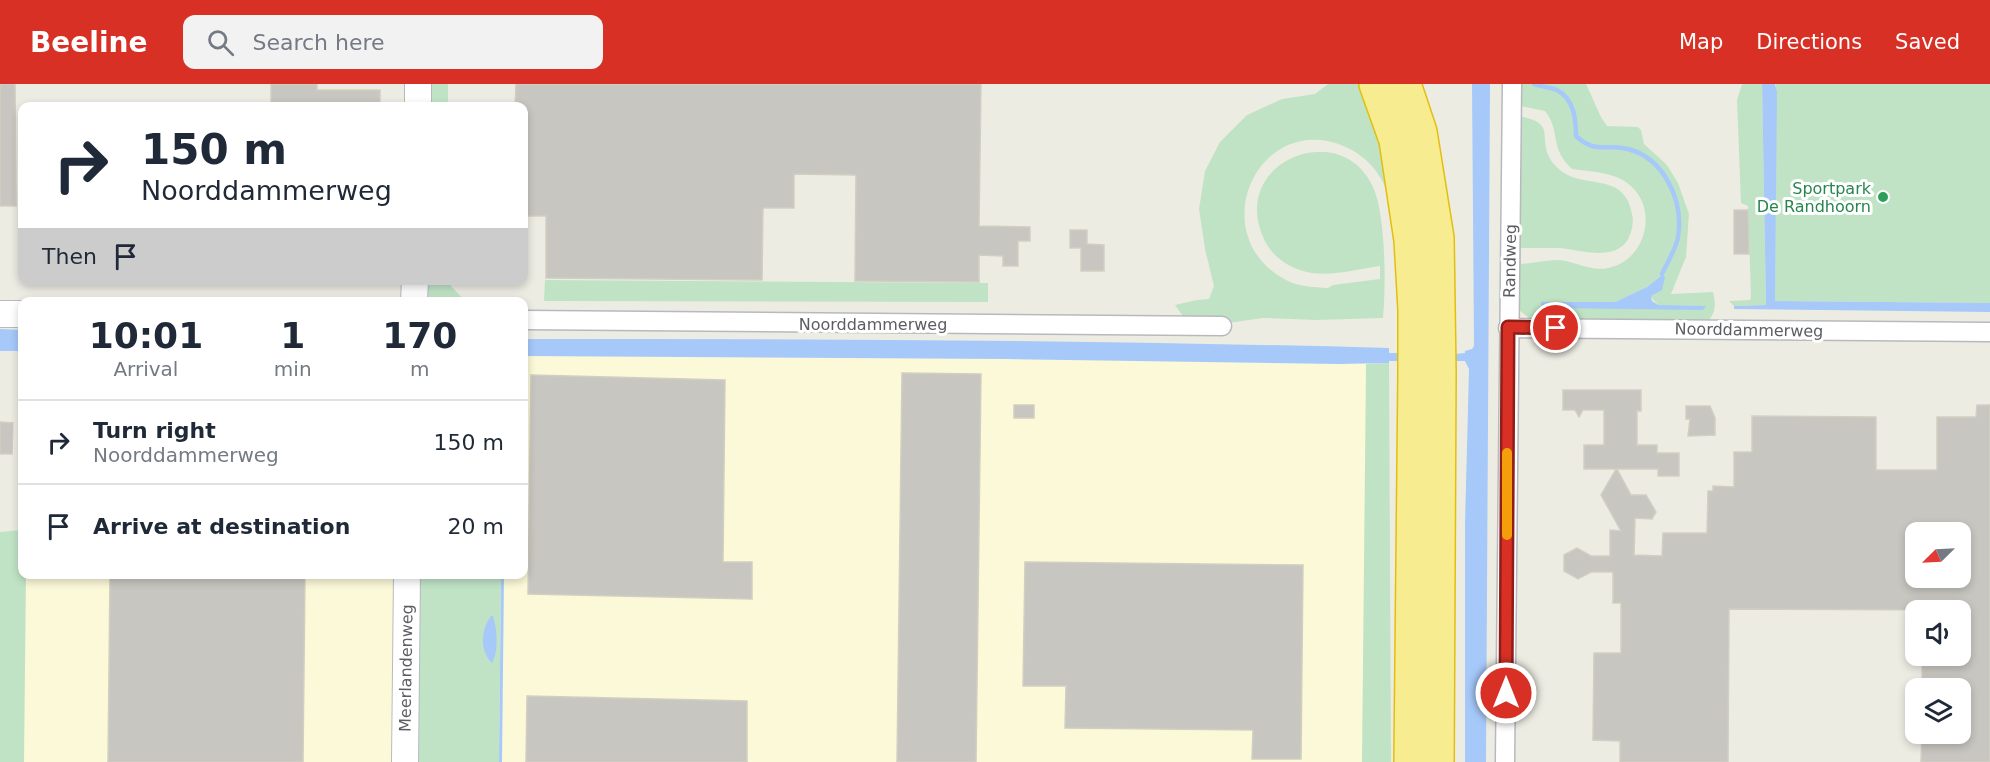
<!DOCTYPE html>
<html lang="en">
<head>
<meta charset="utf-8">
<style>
	:root { --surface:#fff; --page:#f2f2f3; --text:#1f2937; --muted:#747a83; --line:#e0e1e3; --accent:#d93025 }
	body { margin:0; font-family:"DejaVu Sans",sans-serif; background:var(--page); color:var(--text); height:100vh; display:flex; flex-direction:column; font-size:22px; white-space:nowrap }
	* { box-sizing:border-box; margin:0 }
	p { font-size:20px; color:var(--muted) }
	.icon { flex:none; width:33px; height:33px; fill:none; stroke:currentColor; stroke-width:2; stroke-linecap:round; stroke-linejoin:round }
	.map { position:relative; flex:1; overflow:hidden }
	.drawer { position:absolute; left:18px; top:213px; width:510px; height:282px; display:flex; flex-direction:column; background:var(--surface); border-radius:12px; box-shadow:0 3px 9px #0003 }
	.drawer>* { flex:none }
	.banner { position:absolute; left:18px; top:18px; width:510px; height:183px; border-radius:12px; box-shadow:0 3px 9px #0003; background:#fff; color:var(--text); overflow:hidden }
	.needle { width:39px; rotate:246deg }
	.fabs { position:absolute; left:1905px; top:438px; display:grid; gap:12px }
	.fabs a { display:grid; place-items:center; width:66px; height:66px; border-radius:12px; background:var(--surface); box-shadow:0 3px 9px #0003; font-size:30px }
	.pin { position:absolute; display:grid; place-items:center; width:51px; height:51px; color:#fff; margin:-26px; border:3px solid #fff; border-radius:50%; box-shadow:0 2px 6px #0007 }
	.me { position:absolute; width:66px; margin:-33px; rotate:0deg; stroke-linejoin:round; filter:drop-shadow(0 0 4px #0008) }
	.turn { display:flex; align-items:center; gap:21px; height:126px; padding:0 24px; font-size:27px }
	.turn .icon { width:78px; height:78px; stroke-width:2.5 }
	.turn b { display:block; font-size:42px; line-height:51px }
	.then { display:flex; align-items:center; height:57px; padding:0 24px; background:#0003; gap:12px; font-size:22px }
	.eta { display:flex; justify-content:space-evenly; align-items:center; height:102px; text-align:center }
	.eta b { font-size:36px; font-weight:600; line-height:42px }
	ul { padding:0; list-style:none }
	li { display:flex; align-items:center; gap:18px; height:84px; padding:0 24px; border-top:2px solid var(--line) }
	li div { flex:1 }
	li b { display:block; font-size:22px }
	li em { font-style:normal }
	header { display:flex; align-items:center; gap:36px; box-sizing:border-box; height:84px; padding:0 30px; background:var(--accent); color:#fff }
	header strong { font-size:28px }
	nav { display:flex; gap:33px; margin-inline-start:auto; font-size:21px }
	.search { width:420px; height:54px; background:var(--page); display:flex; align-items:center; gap:15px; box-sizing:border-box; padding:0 21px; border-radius:12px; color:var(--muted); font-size:22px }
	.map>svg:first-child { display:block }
	.commercial { fill:#fcf9d9 }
	.green { fill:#c0e3c5; fill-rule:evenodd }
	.water { fill:#a6c9fa }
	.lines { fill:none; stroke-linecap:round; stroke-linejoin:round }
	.stream { stroke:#a6c9fa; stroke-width:4.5 }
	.building { fill:#c8c6c0; stroke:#d1cfc1; stroke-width:1.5; fill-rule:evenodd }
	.street-casing { stroke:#b8b9be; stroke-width:21 }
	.secondary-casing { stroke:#b8bac0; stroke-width:28 }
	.highway-casing { stroke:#e3bf0d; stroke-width:36 }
	.street { stroke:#fff; stroke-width:18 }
	.secondary { stroke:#fff; stroke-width:26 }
	.highway { stroke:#f7ec90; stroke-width:33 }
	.route-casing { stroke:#8d1f18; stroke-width:15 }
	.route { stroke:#d93025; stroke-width:10 }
	.slow { stroke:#f59e0b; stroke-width:10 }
	.leisure-dot { fill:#2e9e5b; stroke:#fff; stroke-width:2 }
	.labels { text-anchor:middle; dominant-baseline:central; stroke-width:6; stroke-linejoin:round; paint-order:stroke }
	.leisure-label { font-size:16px; fill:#27864d; stroke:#fff; text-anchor:end }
	.street-label { font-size:16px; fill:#5b5d63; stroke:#fff }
</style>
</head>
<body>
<header>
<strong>Beeline</strong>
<div class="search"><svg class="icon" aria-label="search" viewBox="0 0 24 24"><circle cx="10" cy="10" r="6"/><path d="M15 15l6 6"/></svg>Search here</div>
<nav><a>Map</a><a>Directions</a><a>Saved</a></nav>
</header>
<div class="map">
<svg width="1990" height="678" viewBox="0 0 1990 678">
	<rect width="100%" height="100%" fill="#edece3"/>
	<path class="commercial" d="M20 257H22V490H524V261L1368 267 1363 678H16Z"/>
	<g class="green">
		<path d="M426 0H448V22H425Z"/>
		<path d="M1328 0H1363L1381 62 1389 113C1381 88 1366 71 1341 61 1256 29 1202 154 1288 197 1300 203 1315 203 1328 204L1333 201 1380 195V182C1359 185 1334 192 1312 189 1291 186 1271 173 1263 153 1230 76 1342 33 1373 103 1386 132 1386 201 1383 234L1316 236 1263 234 1221 240 1185 235 1175 221 1197 216 1209 215 1214 202 1205 165 1199 125 1205 87 1220 58 1247 31 1282 15 1315 10Z"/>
		<path d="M1518 0H1586L1601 33 1607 42 1638 43 1641 46 1644 60 1667 81 1678 99 1689 130 1686 173 1671 210 1713 208C1716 220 1716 228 1708 237L1534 238 1519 226 1516 216 1518 32C1561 39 1534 55 1554 80 1578 110 1624 83 1632 130 1634 139 1632 149 1627 157 1612 178 1578 165 1558 164 1546 164 1534 164 1521 164V180C1533 179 1546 176 1558 176 1575 177 1591 188 1608 184 1644 177 1658 130 1633 104 1618 88 1593 88 1572 85 1549 64 1561 47 1545 27L1520 22ZM1662 191 1650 212 1658 221 1705 222 1541 218H1615L1647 203Z"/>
		<path d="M1742 0H1762L1766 221 1734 222 1729 217 1750 216 1751 213 1748 122 1741 119 1737 16Z"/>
		<path d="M1776 0H1990V219L1775 217Z"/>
		<path d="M545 196 988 199V218L544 217Z"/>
		<path d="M423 197H450L451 202 465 217H428L423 207Z"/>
		<path d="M1389 279 1391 678H1362L1366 280Z"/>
		<path d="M22 446V490L26 491 24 678H0V448Z"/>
		<path d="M415 491H501L499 678H413Z"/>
	</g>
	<g class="water">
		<path d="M1472 0H1490L1486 678H1465V440L1469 285 1465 277H1455V270L1465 269V267L1472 265 1474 262Z"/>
		<path d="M1762 0H1775L1777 8 1775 217 1990 219V228L1734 225V222L1766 221Z"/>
		<path d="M1662 191 1665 193 1662 206 1651 212 1652 217 1658 221 1706 222 1703 226 1551 224 1541 221V218H1615L1647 203Z"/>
		<path d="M0 245 22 246V267H0Z"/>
		<path d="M524 255C812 255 1100 256 1389 264V269H1399V277H1389V279L1339 280 1006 275 524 272Z"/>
		<path d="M501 491H504L502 678H499Z"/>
		<path d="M491 532H493C497 545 499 567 492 579 479 567 481 545 491 532Z"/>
	</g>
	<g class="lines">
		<path class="stream" d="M1534 0C1541 3 1551 3 1557 6 1574 15 1576 35 1576 52 1597 71 1606 59 1628 65 1664 74 1684 117 1678 153 1676 165 1667 179 1662 190"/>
	</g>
	<g class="building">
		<path d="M0 0H15L16 122H0Z"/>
		<path d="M271 0H317V6H380V22H271Z"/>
		<path d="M516 0H981L979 142 1030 143V157H1018V182H1003V172L979 171V198L855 197 856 91 794 90V124H763L762 196 546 194V132H524V22H515Z"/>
		<path d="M1734 126H1748L1749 170H1734Z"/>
		<path d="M1070 146H1087V160L1104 161V187H1081V164H1070Z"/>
		<path d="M902 289 981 290 976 678H897Z"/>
		<path d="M531 291 725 296 723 478H752V515L528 510Z"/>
		<path d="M1563 306H1641V327H1637V361H1657V369H1679V392H1658V385H1617L1631 411H1646L1656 428 1652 435 1635 434 1634 471 1662 472 1663 449H1707L1708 407H1713V402L1734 403V368H1752V332L1876 333V386H1937V333H1976L1977 321H1990V678H1921L1922 650H1960V604H1922V572H1960V526L1729 525 1728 678H1620V657L1593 656 1594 569H1621V519H1613V488H1591L1578 495 1564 487V471L1577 464 1591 472H1610V446L1621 447 1601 411 1616 385H1584V361H1604V326H1583L1579 333 1575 326H1563ZM1916 448H1960V494H1916Z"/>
		<rect x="1014" y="321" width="20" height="13"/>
		<path d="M1686 322H1710L1715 334V351L1688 352 1690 335H1686Z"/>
		<path d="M0 338 13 339 12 370H0Z"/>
		<path d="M1025 478 1303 481 1301 675H1252L1253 646 1065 644 1066 602H1023Z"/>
		<path d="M110 490H305L303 678H108Z"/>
		<path d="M527 612 747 617V678H526Z"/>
	</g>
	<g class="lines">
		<g class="street-casing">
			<g id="street">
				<path d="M524 236 1222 242"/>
				<path d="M1508 244 1990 248"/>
				<path d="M1505 678 1512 0"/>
			</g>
		</g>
		<g class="secondary-casing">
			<g id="secondary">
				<path d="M418 22V0"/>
				<path d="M414 218 415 196"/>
				<path d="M0 230H22"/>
				<path d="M405 678 407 490"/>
			</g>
		</g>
		<g class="highway-casing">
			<g id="highway">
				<path d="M1376 0 1396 56 1411 156 1415 225V288L1411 678"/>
				<path d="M1404 0 1420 48 1437 154 1439 288 1437 678"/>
			</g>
		</g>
		<use href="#street" class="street"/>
		<use href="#secondary" class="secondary"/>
		<use href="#highway" class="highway"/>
	</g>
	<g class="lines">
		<g class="route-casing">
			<path id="route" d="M1506 609 1508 243 1556 244"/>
		</g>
		<use href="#route" class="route"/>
		<path class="slow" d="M1507 451V369"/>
	</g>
	<circle class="leisure-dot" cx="1883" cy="113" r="6"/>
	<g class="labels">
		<g class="leisure-label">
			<text x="1871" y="104">Sportpark<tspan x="1871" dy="18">De Randhoorn</tspan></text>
		</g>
		<g class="street-label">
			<text transform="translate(1510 177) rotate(-89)">Randweg</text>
			<text x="873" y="240">Noorddammerweg</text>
			<text transform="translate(1749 246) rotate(1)">Noorddammerweg</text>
			<text transform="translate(406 584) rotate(-89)">Meerlandenweg</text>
		</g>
	</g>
</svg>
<div class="fabs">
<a><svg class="needle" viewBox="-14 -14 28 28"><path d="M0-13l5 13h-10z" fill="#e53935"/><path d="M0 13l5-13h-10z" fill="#747a83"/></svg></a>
<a><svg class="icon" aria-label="sound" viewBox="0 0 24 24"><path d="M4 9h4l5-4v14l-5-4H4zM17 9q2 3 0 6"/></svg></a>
<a><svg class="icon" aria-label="layers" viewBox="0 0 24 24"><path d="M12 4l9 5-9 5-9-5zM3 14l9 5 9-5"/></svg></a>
</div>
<div class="pin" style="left:1556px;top:244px;background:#d93025"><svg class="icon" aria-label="arrive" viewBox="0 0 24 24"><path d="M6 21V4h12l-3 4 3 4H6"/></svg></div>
<svg class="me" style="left:1506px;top:609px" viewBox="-20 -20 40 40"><circle r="17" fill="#d93025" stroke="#fff" stroke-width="3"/><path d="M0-11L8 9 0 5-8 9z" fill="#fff"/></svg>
<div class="banner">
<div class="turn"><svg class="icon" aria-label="right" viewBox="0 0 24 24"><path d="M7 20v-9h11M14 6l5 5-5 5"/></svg><div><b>150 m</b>Noorddammerweg</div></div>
<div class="then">Then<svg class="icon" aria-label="arrive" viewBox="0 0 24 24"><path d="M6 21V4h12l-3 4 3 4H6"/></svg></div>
</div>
<section class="drawer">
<div class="eta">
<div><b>10:01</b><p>Arrival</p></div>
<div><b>1</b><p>min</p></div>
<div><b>170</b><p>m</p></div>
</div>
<ul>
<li><svg class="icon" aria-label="right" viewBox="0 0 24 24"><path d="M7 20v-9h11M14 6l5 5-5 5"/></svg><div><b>Turn right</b><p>Noorddammerweg</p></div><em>150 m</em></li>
<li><svg class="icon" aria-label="arrive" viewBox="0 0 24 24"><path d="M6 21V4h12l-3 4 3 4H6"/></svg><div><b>Arrive at destination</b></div><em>20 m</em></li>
</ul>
</section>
</div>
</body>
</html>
